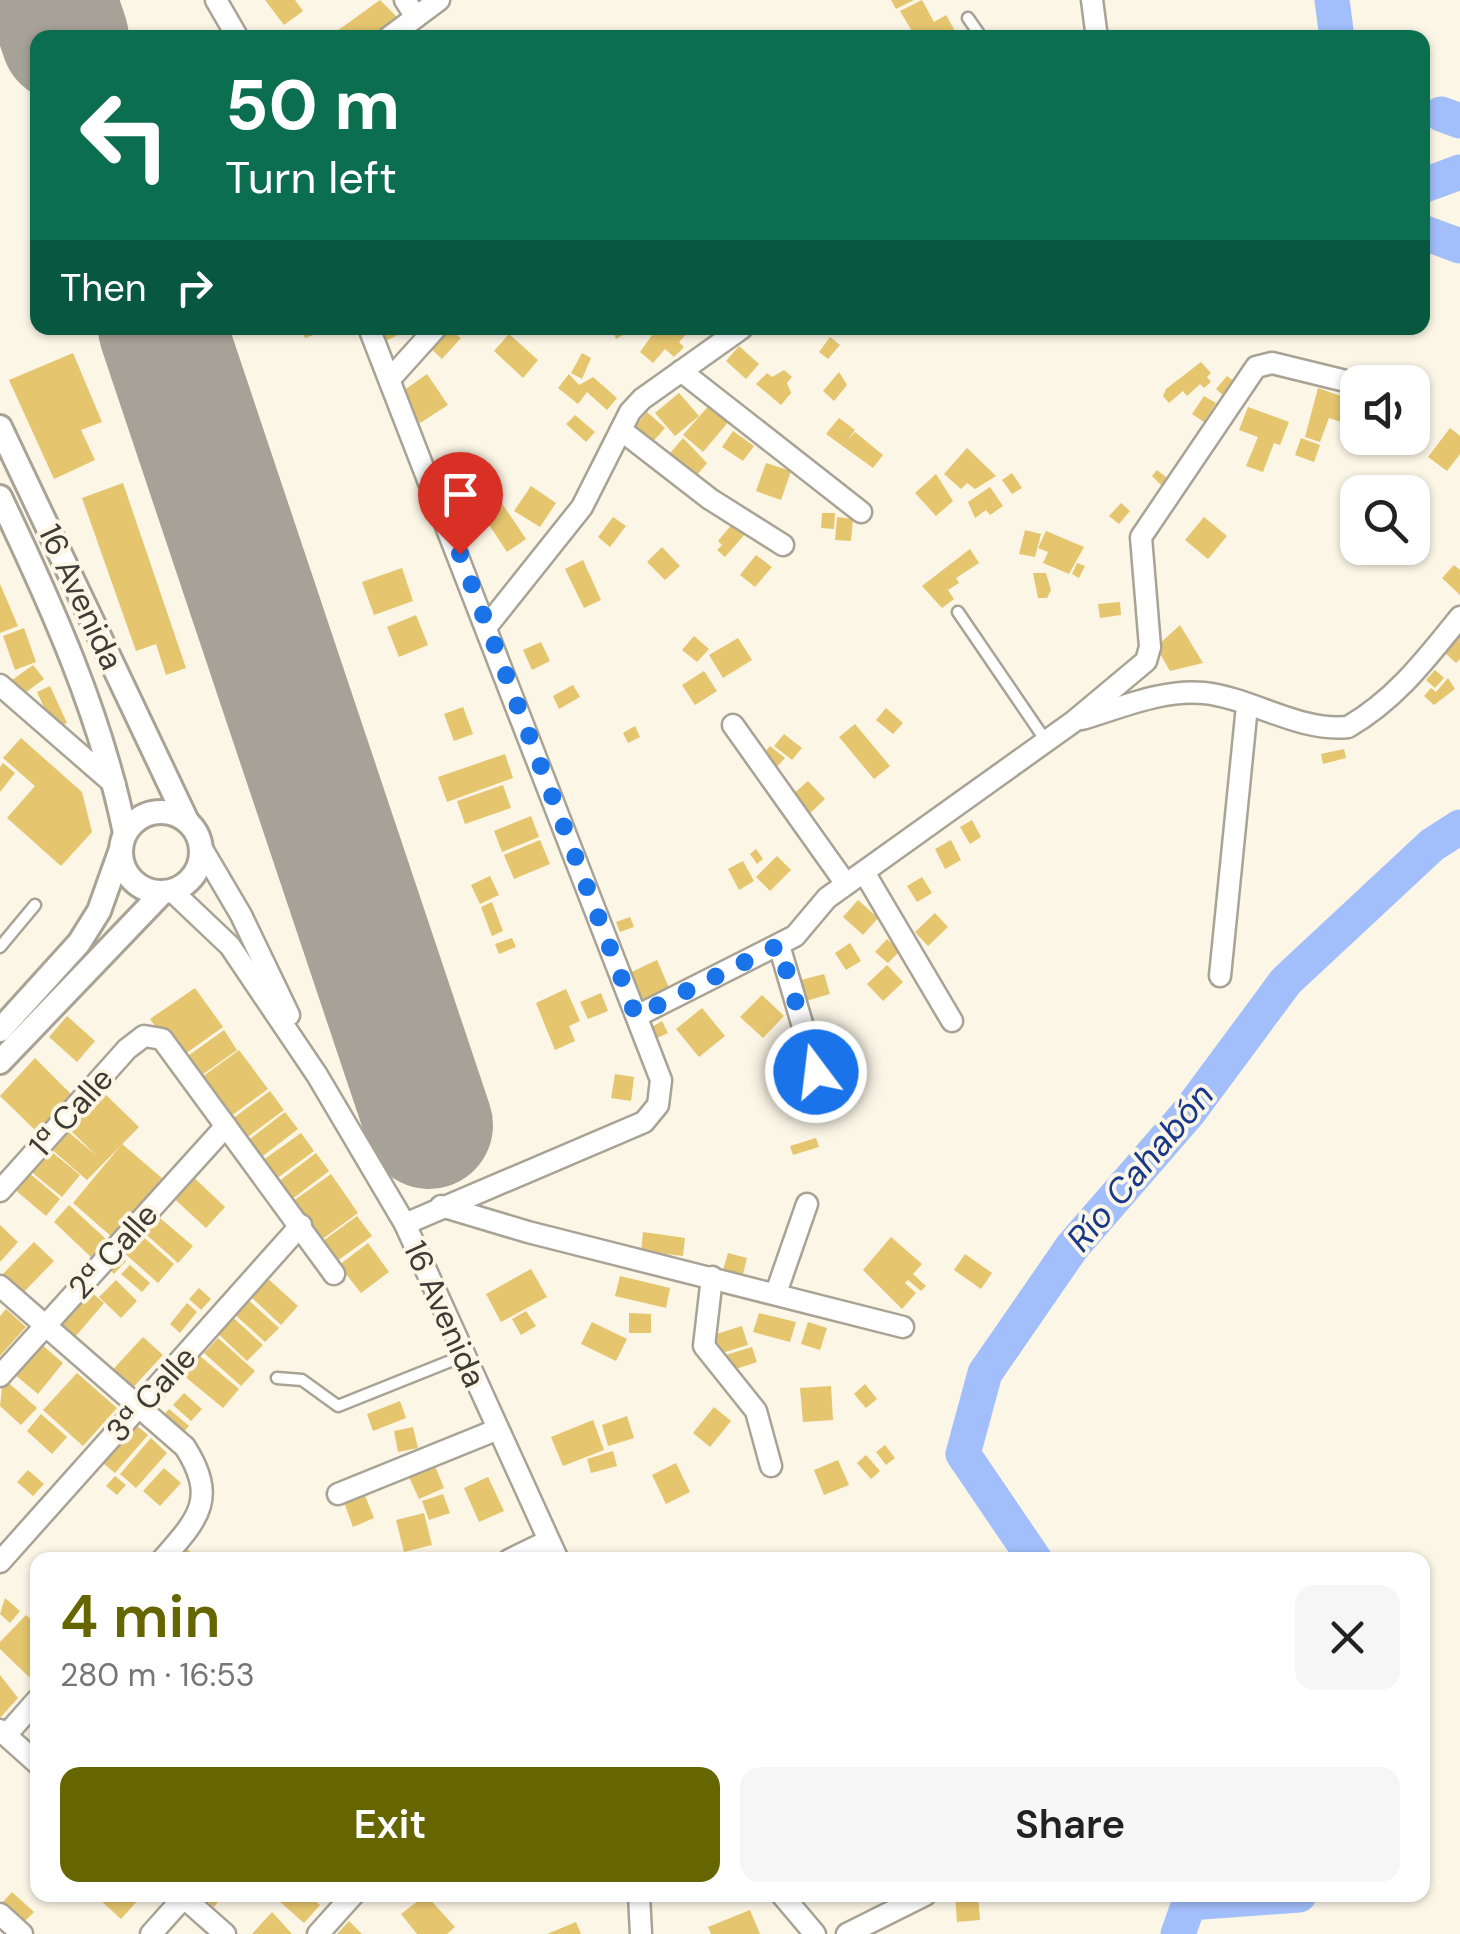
<!DOCTYPE html>
<html lang="en">
<head>
<meta charset="utf-8">
<style>
	:root { --surface:#fff; --page:#f6f6f6; --text:#222; --muted:#767676; --accent:#660 }
	body { margin:0; font-family:"DM Sans",sans-serif; background:var(--page); color:var(--text); height:100vh; display:flex; flex-direction:column; font-size:38px; white-space:nowrap }
	* { box-sizing:border-box; margin:0 }
	p { font-size:32px; color:var(--muted) }
	.icon { flex:none; width:55px; height:55px; fill:none; stroke:currentColor; stroke-width:2; stroke-linecap:round; stroke-linejoin:round }
	.map { position:relative; flex:1; overflow:hidden }
	.panel { position:absolute; left:30px; top:1552px; width:1400px; height:350px; display:flex; flex-direction:column; background:var(--surface); border-radius:20px; box-shadow:0 2px 8px #0004 }
	.panel>* { flex:none }
	.banner { position:absolute; left:30px; top:30px; width:1400px; height:305px; border-radius:20px; box-shadow:0 2px 8px #0004; background:#0b6e4f; color:#fff; overflow:hidden }
	.controls { position:absolute; left:1340px; top:365px; display:grid; gap:20px }
	.controls a { display:grid; place-items:center; width:90px; height:90px; border-radius:20px; background:var(--surface); box-shadow:0 2px 8px #0004; font-size:50px }
	.pin { position:absolute; display:grid; place-items:center; width:85px; height:85px; color:#fff; margin:-102px -42px; border-radius:50% 50% 50% 0; rotate:-45deg; box-shadow:0 0 10px #0007 }
	.pin .icon { rotate:45deg }
	.me { position:absolute; width:110px; margin:-55px; rotate:345deg; stroke-linejoin:round; filter:drop-shadow(0 0 8px #0008) }
	.turn { display:flex; align-items:center; gap:35px; height:210px; padding:0 30px; font-size:45px }
	.turn .icon { width:130px; height:130px; stroke-width:2.5 }
	.turn b { display:block; font-size:70px; line-height:85px }
	.then { display:flex; align-items:center; height:95px; padding:0 30px; background:#0003; gap:20px; font-size:38px }
	.round { display:grid; place-items:center; flex:none; width:105px; height:105px; border-radius:20px; background:var(--page) }
	.head { display:flex; align-items:center; justify-content:space-between; height:170px; padding:0 30px }
	h1 { font-size:60px; font-weight:600; line-height:75px; color:var(--accent) }
	.action { display:flex; gap:20px; margin-top:auto; padding:20px 30px }
	.action a { flex:1; height:115px; border-radius:20px; background:var(--accent); color:#fff; font-size:40px; font-weight:600; line-height:115px; text-align:center }
	.action a+a { background:var(--page); color:var(--text) }
	.map>svg:first-child { display:block }
	.lines { fill:none; stroke-linecap:round; stroke-linejoin:round }
	.river { stroke:#a2bffb; stroke-width:35 }
	.runway { stroke:#a7a298; stroke-width:128 }
	.building { fill:#e5c56e }
	.service-casing { stroke:#a8a395; stroke-width:15 }
	.minor-casing { stroke:#a8a395; stroke-width:25 }
	.tertiary-casing { stroke:#a8a395; stroke-width:28 }
	.service { stroke:#fff; stroke-width:10 }
	.minor { stroke:#fff; stroke-width:20 }
	.tertiary { stroke:#fff; stroke-width:22 }
	.route { stroke:#1a73e8; stroke-width:18; stroke-dasharray:0 32.4 }
	.labels { text-anchor:middle; dominant-baseline:central; stroke-width:8; stroke-linejoin:round; paint-order:stroke }
	.street-label { font-size:32px; fill:#3e3c36; stroke:#fcf6e7 }
	.water-label { font-size:35px; font-style:italic; fill:#18388a; stroke:#fcf6e7 }
</style>
</head>
<body>
<div class="map">
<svg width="1460" height="1934" viewBox="0 0 1460 1934">
	<rect width="100%" height="100%" fill="#fcf6e7"/>
	<g class="lines">
		<g class="river">
			<path d="M1332 0 1337 38"/>
			<path d="M1441 114 1460 121"/>
			<path d="M1422 186 1460 172"/>
			<path d="M1422 232 1460 246"/>
			<path d="M1035 1560 963 1454 985 1373 1072 1247 1189 1112 1286 981 1432 845 1460 827"/>
			<path d="M1178 1934 1189 1903 1299 1895"/>
		</g>
		<g class="runway">
			<path d="M52 0 65 38"/>
			<path d="M162 328 429 1125"/>
		</g>
	</g>
	<g class="building">
		<path d="M265 0H295L303 11 284 25Z"/>
		<path d="M380 0 399 19 373 38H342L337 31Z"/>
		<path d="M891 0H914L896 9Z"/>
		<path d="M922 0 934 22 946 15 959 38H916L900 11Z"/>
		<path d="M301 328H332L305 338Z"/>
		<path d="M374 328H411L382 343Z"/>
		<path d="M447 328 461 338 442 359 429 347Z"/>
		<path d="M612 328H635L616 339Z"/>
		<path d="M657 328H681L687 333 679 342 684 347 674 357 665 349 653 363 640 352Z"/>
		<path d="M509 334 538 360 523 378 494 351Z"/>
		<path d="M830 337 840 345 828 359 819 352Z"/>
		<path d="M739 346 759 364 746 379 726 361Z"/>
		<path d="M73 353 102 422 81 430 95 460 54 479 9 380Z"/>
		<path d="M582 353 591 358 582 379 571 373Z"/>
		<path d="M1201 362 1211 373 1207 377 1211 382 1204 388 1200 384 1187 396 1183 391 1169 403 1163 396 1166 389Z"/>
		<path d="M784 370 792 377 787 383 791 393 781 405 756 384 767 373 772 377Z"/>
		<path d="M839 372 847 385 834 401 823 391Z"/>
		<path d="M427 374 448 405 420 423 400 393Z"/>
		<path d="M569 374 579 385 593 377 617 398 607 410 587 392 578 404 558 388Z"/>
		<path d="M1227 376 1235 382 1224 396 1216 389Z"/>
		<path d="M1318 388 1352 400 1344 423 1329 418 1320 442 1305 437Z"/>
		<path d="M679 393 699 416 675 436 655 413Z"/>
		<path d="M1204 396 1216 403 1204 422 1192 414Z"/>
		<path d="M711 403 730 420 703 452 683 435Z"/>
		<path d="M1248 407 1289 422 1280 445 1274 443 1263 472 1246 466 1258 437 1239 430Z"/>
		<path d="M647 412 665 428 651 444 633 429Z"/>
		<path d="M575 415 595 432 586 442 566 424Z"/>
		<path d="M839 418 855 430 848 440 855 432 883 455 873 468 826 434Z"/>
		<path d="M1450 428 1460 436V454L1447 471 1428 457Z"/>
		<path d="M733 431 754 446 743 461 722 447Z"/>
		<path d="M683 438 707 463 693 480 665 459Z"/>
		<path d="M1301 438 1320 445 1314 462 1295 455Z"/>
		<path d="M967 448 996 476 975 489 967 483 961 489 944 474Z"/>
		<path d="M766 463 791 471 781 500 756 491Z"/>
		<path d="M462 466 473 497 445 507 433 477Z"/>
		<path d="M1157 470 1167 478 1161 485 1152 476Z"/>
		<path d="M1012 473 1022 488 1012 494 1002 480Z"/>
		<path d="M936 474 953 501 936 516 915 493Z"/>
		<path d="M123 483 186 668 166 675 156 644 136 651 82 498Z"/>
		<path d="M531 486 556 503 540 527 514 511Z"/>
		<path d="M990 487 1003 506 990 515 986 510 975 518 968 502Z"/>
		<path d="M497 496 526 539 507 552 478 508Z"/>
		<path d="M1121 503 1130 511 1119 524 1109 516Z"/>
		<path d="M822 513H835L834 529 821 528Z"/>
		<path d="M613 517 626 526 610 547 598 537Z"/>
		<path d="M837 517 853 519 851 541 835 540Z"/>
		<path d="M1204 517 1227 536 1208 559 1185 540Z"/>
		<path d="M733 523 745 534 725 557 717 550 722 545 718 541Z"/>
		<path d="M1025 530 1041 534 1035 557 1019 554Z"/>
		<path d="M1046 531 1084 547 1069 574 1043 563 1048 552 1038 548Z"/>
		<path d="M662 547 680 566 665 580 647 562Z"/>
		<path d="M970 549 979 563 956 578 959 583 948 590 954 599 942 608 922 586Z"/>
		<path d="M756 555 772 567 755 587 740 575Z"/>
		<path d="M583 560 601 600 584 608 565 569Z"/>
		<path d="M1077 563 1085 566 1079 578 1072 574Z"/>
		<path d="M1454 565 1460 570V595L1442 578Z"/>
		<path d="M402 568 413 601 374 615 362 582Z"/>
		<path d="M1033 573H1046L1051 590 1047 598H1038Z"/>
		<path d="M0 584 18 626 0 633Z"/>
		<path d="M1120 602 1121 615 1100 618 1098 604Z"/>
		<path d="M416 615 428 645 399 657 387 627Z"/>
		<path d="M1180 625 1203 663 1170 671 1156 647Z"/>
		<path d="M24 628 36 662 15 670 3 636Z"/>
		<path d="M1460 634V659L1456 663 1444 652Z"/>
		<path d="M694 636 709 649 697 662 682 650Z"/>
		<path d="M738 638 752 660 723 678 709 655Z"/>
		<path d="M541 642 550 661 532 670 523 650Z"/>
		<path d="M33 665 44 679 18 698 8 683Z"/>
		<path d="M1435 670 1444 678 1435 688 1426 680Z"/>
		<path d="M704 671 717 691 695 705 682 685Z"/>
		<path d="M1448 678 1455 689 1434 705 1424 696 1431 688 1436 692Z"/>
		<path d="M573 685 580 697 559 709 553 696Z"/>
		<path d="M50 686 67 723 54 729 37 692Z"/>
		<path d="M463 707 473 734 454 741 444 714Z"/>
		<path d="M886 708 903 723 893 734 876 720Z"/>
		<path d="M855 724 890 766 874 779 839 737Z"/>
		<path d="M635 726 640 737 628 743 623 733Z"/>
		<path d="M784 734 802 748 792 760 774 746Z"/>
		<path d="M21 738 82 792 92 832 61 866 7 818 35 786 3 758Z"/>
		<path d="M770 746 785 758 775 769 761 757Z"/>
		<path d="M1344 749 1346 758 1323 764 1321 754Z"/>
		<path d="M505 754 513 778 447 802 438 777Z"/>
		<path d="M3 763 15 773 0 792V767Z"/>
		<path d="M808 781 825 799 806 817 789 798Z"/>
		<path d="M503 785 511 808 465 824 457 801Z"/>
		<path d="M531 816 539 837 502 852 494 831Z"/>
		<path d="M972 820 981 837 970 844 960 827Z"/>
		<path d="M540 840 550 864 514 879 504 855Z"/>
		<path d="M951 840 961 860 945 869 935 849Z"/>
		<path d="M756 849 763 859 757 864 750 854Z"/>
		<path d="M777 856 791 870 770 891 756 877Z"/>
		<path d="M743 861 754 881 739 890 728 869Z"/>
		<path d="M490 876 499 895 480 904 471 885Z"/>
		<path d="M922 877 932 893 917 902 907 886Z"/>
		<path d="M858 900 878 918 863 935 843 917Z"/>
		<path d="M492 902 503 931 492 936 481 907Z"/>
		<path d="M935 913 948 927 928 946 915 932Z"/>
		<path d="M630 917 634 927 620 932 616 922Z"/>
		<path d="M512 938 516 947 499 954 495 944Z"/>
		<path d="M887 939 900 951 888 963 875 952Z"/>
		<path d="M850 943 861 961 846 970 835 953Z"/>
		<path d="M657 960 669 988 637 1002 625 975Z"/>
		<path d="M887 965 903 982 883 1001 867 984Z"/>
		<path d="M824 974 830 994 806 1001 801 980Z"/>
		<path d="M195 988 223 1027 178 1059 150 1019Z"/>
		<path d="M566 989 580 1021 569 1026 575 1041 555 1050 536 1003Z"/>
		<path d="M601 993 608 1011 588 1019 580 1002Z"/>
		<path d="M762 995 784 1016 763 1038 740 1017Z"/>
		<path d="M702 1008 725 1036 699 1057 676 1029Z"/>
		<path d="M67 1016 95 1041 77 1062 49 1037Z"/>
		<path d="M662 1021 668 1033 655 1039 650 1028Z"/>
		<path d="M224 1030 237 1050 195 1080 181 1061Z"/>
		<path d="M239 1050 268 1089 227 1119 198 1080Z"/>
		<path d="M35 1058 73 1096 37 1132 0 1096Z"/>
		<path d="M615 1074 634 1077 631 1101 611 1098Z"/>
		<path d="M270 1091 284 1110 242 1141 228 1122Z"/>
		<path d="M104 1093 139 1127 87 1180 50 1148 66 1130 97 1156 70 1130Z"/>
		<path d="M285 1112 298 1129 255 1162 242 1145Z"/>
		<path d="M301 1133 314 1151 272 1182 259 1163Z"/>
		<path d="M816 1138 819 1147 793 1155 790 1146Z"/>
		<path d="M122 1144 162 1178 112 1237 73 1203Z"/>
		<path d="M47 1148 80 1175 62 1197 29 1170Z"/>
		<path d="M316 1153 329 1171 287 1203 274 1185Z"/>
		<path d="M28 1172 60 1199 46 1216 14 1189Z"/>
		<path d="M188 1172 225 1207 206 1228 168 1193Z"/>
		<path d="M331 1174 358 1213 317 1243 289 1204Z"/>
		<path d="M69 1205 107 1240 91 1257 54 1222Z"/>
		<path d="M154 1213 193 1246 178 1263 140 1229Z"/>
		<path d="M357 1216 372 1236 330 1266 316 1246Z"/>
		<path d="M0 1225 18 1242 0 1262Z"/>
		<path d="M643 1232 685 1238 683 1256 641 1251Z"/>
		<path d="M139 1233 174 1264 158 1283 122 1251Z"/>
		<path d="M891 1237 922 1264 913 1274 926 1286 921 1291 908 1280 905 1283 916 1293 902 1309 863 1270Z"/>
		<path d="M34 1242 54 1261 18 1298 0 1277Z"/>
		<path d="M368 1243 389 1272 361 1293 339 1265Z"/>
		<path d="M118 1253 126 1261 114 1274 106 1266Z"/>
		<path d="M728 1253 747 1258 741 1282 721 1277Z"/>
		<path d="M965 1254 992 1273 981 1289 954 1270Z"/>
		<path d="M130 1265 150 1283 142 1292 121 1274Z"/>
		<path d="M531 1269 547 1297 501 1322 486 1294Z"/>
		<path d="M265 1276 298 1306 281 1325 248 1294Z"/>
		<path d="M620 1276 670 1288 666 1308 615 1296Z"/>
		<path d="M116 1280 137 1301 121 1318 99 1297Z"/>
		<path d="M84 1286 104 1303 70 1343 50 1326Z"/>
		<path d="M199 1288 211 1299 201 1310 189 1299Z"/>
		<path d="M244 1296 279 1328 265 1342 231 1311Z"/>
		<path d="M187 1303 197 1312 180 1333 170 1324Z"/>
		<path d="M6 1309 26 1327 0 1356V1316Z"/>
		<path d="M526 1311 536 1326 521 1335 512 1319Z"/>
		<path d="M228 1313 263 1345 247 1361 213 1329Z"/>
		<path d="M629 1313 651 1314V1333H629Z"/>
		<path d="M759 1313 796 1322 790 1342 753 1332Z"/>
		<path d="M592 1322 627 1339 616 1361 581 1344Z"/>
		<path d="M808 1322 827 1328 820 1350 801 1344Z"/>
		<path d="M742 1326 748 1345 719 1354 713 1335Z"/>
		<path d="M143 1337 163 1355 126 1395 106 1377Z"/>
		<path d="M218 1338 255 1371 241 1386 204 1353Z"/>
		<path d="M40 1343 63 1363 38 1394 14 1374Z"/>
		<path d="M752 1347 757 1362 727 1372 722 1356Z"/>
		<path d="M200 1356 239 1389 223 1408 183 1375Z"/>
		<path d="M77 1373 117 1408 83 1446 43 1410Z"/>
		<path d="M3 1378 37 1408 21 1425 0 1406Z"/>
		<path d="M865 1384 877 1399 866 1408 854 1394Z"/>
		<path d="M831 1386 833 1420 803 1422 800 1388Z"/>
		<path d="M184 1393 202 1409 191 1421 173 1405Z"/>
		<path d="M400 1401 406 1418 373 1431 367 1414Z"/>
		<path d="M714 1407 731 1421 710 1447 693 1433Z"/>
		<path d="M169 1409 189 1426 179 1437 159 1420Z"/>
		<path d="M41 1414 67 1437 52 1454 27 1431Z"/>
		<path d="M627 1416 634 1438 608 1446 602 1425Z"/>
		<path d="M130 1420 148 1435 115 1473 97 1458Z"/>
		<path d="M593 1420 604 1450 563 1466 551 1437Z"/>
		<path d="M413 1427 418 1448 398 1452 394 1431Z"/>
		<path d="M151 1438 167 1453 136 1488 120 1474Z"/>
		<path d="M885 1445 895 1458 886 1465 876 1452Z"/>
		<path d="M613 1451 617 1466 591 1473 587 1459Z"/>
		<path d="M866 1455 880 1471 871 1479 857 1463Z"/>
		<path d="M838 1460 849 1485 824 1495 814 1470Z"/>
		<path d="M676 1463 690 1492 666 1504 652 1475Z"/>
		<path d="M435 1466 444 1488 419 1499 409 1477Z"/>
		<path d="M164 1468 181 1483 160 1506 143 1491Z"/>
		<path d="M28 1470 44 1484 33 1496 17 1482Z"/>
		<path d="M115 1476 126 1485 117 1495 106 1486Z"/>
		<path d="M488 1477 504 1511 479 1522 464 1488Z"/>
		<path d="M364 1493 374 1518 353 1527 344 1502Z"/>
		<path d="M443 1494 450 1513 429 1520 422 1501Z"/>
		<path d="M424 1513 432 1545 404 1552 396 1520Z"/>
		<path d="M180 1543 192 1553 186 1560H166Z"/>
		<path d="M5 1598 20 1611 10 1623 0 1614Z"/>
		<path d="M26 1615 38 1626V1668L29 1677 0 1649V1642Z"/>
		<path d="M0 1675 18 1698 0 1718Z"/>
		<path d="M12 1892 34 1912 22 1924 1 1904Z"/>
		<path d="M104 1895H139L141 1897 121 1919 100 1900Z"/>
		<path d="M199 1895H223L214 1907Z"/>
		<path d="M272 1895H308L320 1905 304 1923Z"/>
		<path d="M426 1895 455 1927 447 1934H417L401 1914Z"/>
		<path d="M955 1895H978L980 1920 957 1922Z"/>
		<path d="M750 1910 760 1934H711L708 1927Z"/>
		<path d="M272 1912 292 1934H252Z"/>
		<path d="M349 1921 362 1934H337Z"/>
		<path d="M576 1922 581 1934H547Z"/>
	</g>
	<g class="lines">
		<g class="service-casing">
			<g id="service">
				<path d="M968 18 982 38"/>
				<path d="M958 612 1046 741"/>
				<path d="M0 947 35 905"/>
				<path d="M277 1378 302 1380 338 1406 463 1356"/>
			</g>
		</g>
		<g class="minor-casing">
			<g id="minor">
				<path d="M216 0 238 38"/>
				<path d="M405 0 416 17"/>
				<path d="M1092 0 1097 38"/>
				<path d="M388 38 439 0"/>
				<path d="M369 328 661 1080 658 1105 644 1122 405 1224"/>
				<path d="M681 371 861 512"/>
				<path d="M390 379 436 328"/>
				<path d="M621 430 710 499 783 545"/>
				<path d="M488 625 582 507 630 412 642 399 742 328"/>
				<path d="M0 685 115 785"/>
				<path d="M1082 719C1120 708 1162 689 1204 693 1252 698 1298 732 1348 727 1396 699 1426 659 1460 617"/>
				<path d="M733 725 846 884"/>
				<path d="M201 847 241 915 289 1015"/>
				<path d="M864 872 952 1021"/>
				<path d="M172 891 230 946 317 1075 405 1224 558 1560"/>
				<path d="M779 945 816 1071"/>
				<path d="M1220 976 1247 706"/>
				<path d="M637 1016 795 936 827 898 1073 722 1146 661 1150 647 1141 537 1256 367 1272 363 1358 384"/>
				<path d="M0 1191 127 1049 144 1036 162 1039 334 1274"/>
				<path d="M441 1206 528 1232 903 1327"/>
				<path d="M712 1277 704 1346 756 1411 771 1466"/>
				<path d="M0 1286 185 1447C218 1499 198 1519 162 1560"/>
				<path d="M776 1293 807 1204"/>
				<path d="M0 1376 226 1126"/>
				<path d="M338 1494 496 1430"/>
				<path d="M509 1560 548 1541"/>
				<path d="M0 1562 301 1225"/>
				<path d="M0 1730 38 1764"/>
				<path d="M6 1735 38 1699"/>
				<path d="M181 1895 225 1934"/>
				<path d="M639 1895 641 1934"/>
				<path d="M782 1895 815 1934"/>
				<path d="M0 1914 22 1934"/>
				<path d="M151 1934 186 1895"/>
				<path d="M318 1934 353 1895"/>
				<path d="M847 1934 925 1895"/>
			</g>
		</g>
		<g class="tertiary-casing">
			<g id="tertiary">
				<path d="M0 427 187 821"/>
				<path d="M0 497C52 606 101 715 125 833"/>
				<circle cx="161" cy="852" r="40"/>
				<path d="M0 1030 79 943 99 911 120 852"/>
				<path d="M0 1062 162 893"/>
			</g>
		</g>
		<use href="#service" class="service"/>
		<use href="#minor" class="minor"/>
		<use href="#tertiary" class="tertiary"/>
	</g>
	<g class="lines">
		<path class="route" d="M460 554 636 1016 779 945 816 1072"/>
	</g>
	<g class="labels">
		<g class="street-label">
			<text transform="translate(81 597) rotate(65)">16 Avenida</text>
			<text transform="translate(71 1112) rotate(-48)">1ª Calle</text>
			<text transform="translate(113 1251) rotate(-48)">2ª Calle</text>
			<text transform="translate(445 1314) rotate(66)">16 Avenida</text>
			<text transform="translate(151 1394) rotate(-48)">3ª Calle</text>
		</g>
		<g class="water-label">
			<text transform="translate(1140 1167) rotate(-50)">Río Cahabón</text>
		</g>
	</g>
</svg>
<div class="controls">
<a><svg class="icon" aria-label="sound" viewBox="0 0 24 24"><path d="M4 9h4l5-4v14l-5-4H4zM17 9q2 3 0 6"/></svg></a>
<a><svg class="icon" aria-label="search" viewBox="0 0 24 24"><circle cx="10" cy="10" r="6"/><path d="M15 15l6 6"/></svg></a>
</div>
<div class="pin" style="left:460px;top:554px;background:#d93025"><svg class="icon" aria-label="arrive" viewBox="0 0 24 24"><path d="M6 21V4h12l-3 4 3 4H6"/></svg></div>
<svg class="me" style="left:816px;top:1072px" viewBox="-20 -20 40 40"><circle r="17" fill="#1a73e8" stroke="#fff" stroke-width="3"/><path d="M0-11L8 9 0 5-8 9z" fill="#fff"/></svg>
<div class="banner">
<div class="turn"><svg class="icon" aria-label="left" viewBox="0 0 24 24"><path d="M17 20v-9H6M10 6l-5 5 5 5"/></svg><div><b>50 m</b>Turn left</div></div>
<div class="then">Then<svg class="icon" aria-label="right" viewBox="0 0 24 24"><path d="M7 20v-9h11M14 6l5 5-5 5"/></svg></div>
</div>
<section class="panel">
<div class="head"><div><h1>4 min</h1><p>280 m · 16:53</p></div><a class="round"><svg class="icon" aria-label="close" viewBox="0 0 24 24"><path d="M6 6l12 12M18 6L6 18"/></svg></a></div>
<div class="action"><a>Exit</a><a>Share</a></div>
</section>
</div>
</body>
</html>
